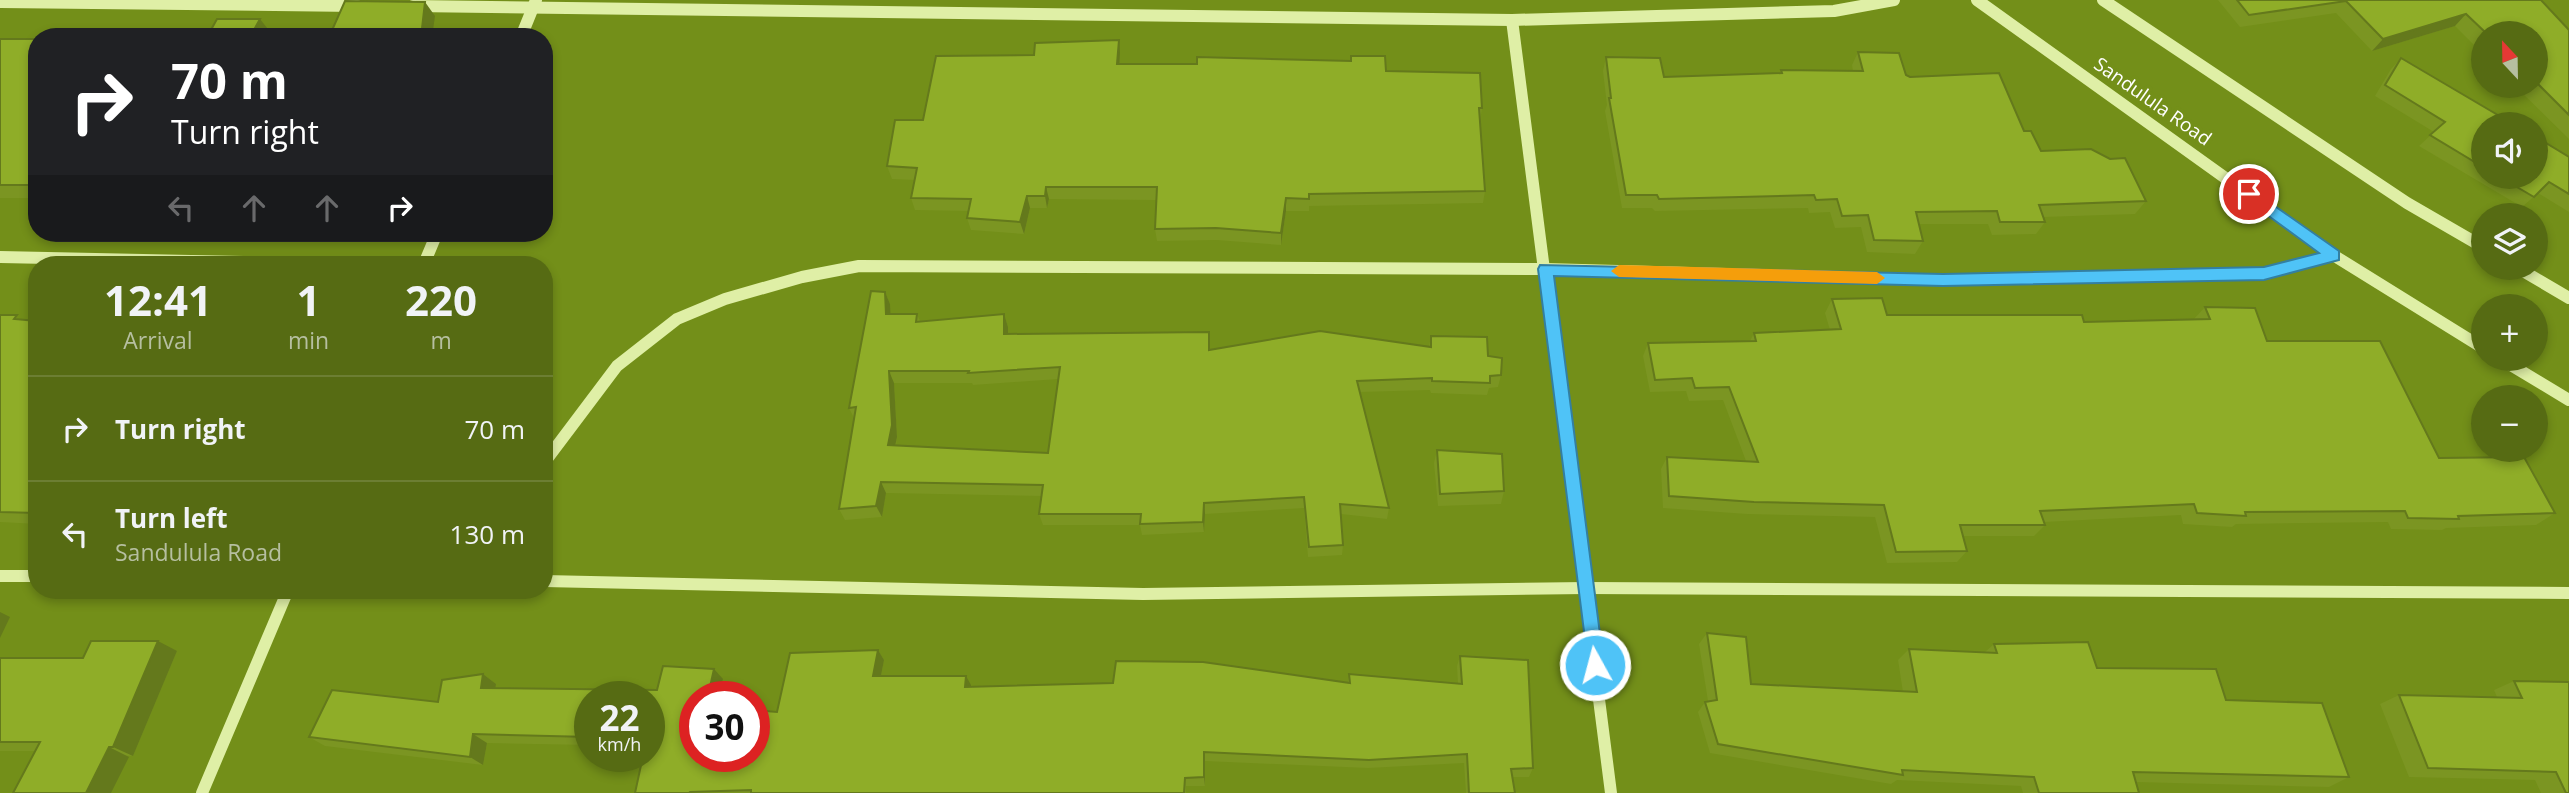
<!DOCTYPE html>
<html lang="en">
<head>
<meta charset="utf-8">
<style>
	:root { --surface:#566b13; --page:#5f7321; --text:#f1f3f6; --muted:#b6bfa0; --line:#6c7e33 }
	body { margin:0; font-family:"Open Sans",sans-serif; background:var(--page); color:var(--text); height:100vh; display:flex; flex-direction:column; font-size:26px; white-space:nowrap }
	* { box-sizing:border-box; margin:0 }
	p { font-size:23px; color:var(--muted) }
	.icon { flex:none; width:38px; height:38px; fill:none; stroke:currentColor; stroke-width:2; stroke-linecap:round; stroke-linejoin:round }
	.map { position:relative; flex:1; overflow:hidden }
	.drawer { position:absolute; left:28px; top:256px; width:525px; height:343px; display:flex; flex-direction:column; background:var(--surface); border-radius:28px; box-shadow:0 4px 10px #0003 }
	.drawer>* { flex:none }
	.top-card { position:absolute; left:28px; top:28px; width:525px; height:214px; border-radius:28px; box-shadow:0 4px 10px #0003; background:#202124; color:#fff; overflow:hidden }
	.needle { width:46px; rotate:338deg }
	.controls { position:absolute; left:2471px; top:21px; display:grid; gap:14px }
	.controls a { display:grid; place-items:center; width:77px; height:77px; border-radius:50%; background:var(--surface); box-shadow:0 4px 10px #0003; font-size:35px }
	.speed { position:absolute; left:574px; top:681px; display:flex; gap:14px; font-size:35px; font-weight:700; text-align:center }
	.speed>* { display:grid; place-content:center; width:91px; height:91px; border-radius:50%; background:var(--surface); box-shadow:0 4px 10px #0003; line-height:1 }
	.speed small { font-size:18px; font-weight:400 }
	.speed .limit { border:10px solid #d22; background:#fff; color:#111 }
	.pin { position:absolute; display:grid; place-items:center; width:60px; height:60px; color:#fff; margin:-30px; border:4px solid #fff; border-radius:50%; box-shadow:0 2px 7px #0007 }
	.me { position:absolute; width:77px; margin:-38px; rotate:353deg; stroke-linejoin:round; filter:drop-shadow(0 0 5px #0008) }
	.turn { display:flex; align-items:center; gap:24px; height:147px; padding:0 28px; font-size:32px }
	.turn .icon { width:91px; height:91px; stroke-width:2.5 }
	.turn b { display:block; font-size:49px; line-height:60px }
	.lanes { display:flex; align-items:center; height:66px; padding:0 28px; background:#0003; justify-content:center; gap:35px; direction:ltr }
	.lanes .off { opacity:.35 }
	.eta { display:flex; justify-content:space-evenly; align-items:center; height:119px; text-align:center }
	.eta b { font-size:42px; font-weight:700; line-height:49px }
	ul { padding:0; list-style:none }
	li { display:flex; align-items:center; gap:21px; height:105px; padding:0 28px; border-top:2px solid var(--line) }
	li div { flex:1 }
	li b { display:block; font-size:26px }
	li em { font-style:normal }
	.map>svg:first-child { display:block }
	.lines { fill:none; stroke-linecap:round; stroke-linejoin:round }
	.minor { stroke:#dfefa6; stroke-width:12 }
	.wall { fill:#7b9522; fill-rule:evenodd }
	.shaded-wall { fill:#64791c }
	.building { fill:#8fad28; stroke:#64791c; stroke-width:2; fill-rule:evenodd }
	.route { fill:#4fc3f7; stroke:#337fa1; stroke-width:2 }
	.slow { fill:#f59e0b }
	.labels { text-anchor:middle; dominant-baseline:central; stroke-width:7; stroke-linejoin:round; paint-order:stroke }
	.street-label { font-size:19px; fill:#fff; stroke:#738f19 }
</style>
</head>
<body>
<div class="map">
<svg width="2569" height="793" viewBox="0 0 2569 793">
	<rect width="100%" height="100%" fill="#738f19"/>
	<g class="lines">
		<g class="minor">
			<path d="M1977 0 2333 255 2483 348"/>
			<path d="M2103 0 2407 203 2483 247"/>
			<path d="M0 2 357 6"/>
			<path d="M413 6 1512 20 1834 11 1894 0"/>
			<path d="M1512 20 1611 793"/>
			<path d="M521 37 536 0"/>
			<path d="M0 257 334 264"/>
			<path d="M424 264 437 233"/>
			<path d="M2518 268 2569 298"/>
			<path d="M2501 359 2569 400"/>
			<path d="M544 463 617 366 677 319 725 299 802 277 859 266 1546 269 1943 280 2264 274 2333 255"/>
			<path d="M0 576H37"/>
			<path d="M544 581 1143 594 1586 588 2569 593"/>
			<path d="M202 793 288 590"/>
		</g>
	</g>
	<g class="wall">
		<path d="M2218 0H2541L2569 30V139L2515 86H2536V33H2483V54L2455 26 2372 51 2336 13 2240 27Z"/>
		<rect x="0" y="39" width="37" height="159"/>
		<path d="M1858 52 2024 131 2041 151 2146 201 2135 214 2043 217 2045 222 2036 234 1992 235 1988 224H1919L1923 241 1915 254 1867 252 1861 227 1835 228 1830 212 1809 213 1808 208 1655 211 1652 208H1622L1605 111 1607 105 1603 71 1606 57 1664 77 1780 73 1781 70 1853 71 1852 65Z"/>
		<path d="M1120 53V64L1386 71 1482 108 1480 121 1485 191 1483 203 1309 206V211H1286L1281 245 1217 240 1157 241 1155 229 1156 200 1049 199 1047 208H1030L1024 234 971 230 967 218 969 211 915 210 911 198 915 180 892 179 887 166 923 120Z"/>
		<path d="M2401 58 2483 124V177H2536L2569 157V212L2538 193 2522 207 2419 146 2434 132 2375 96 2391 69Z"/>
		<path d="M885 292 890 304V314H917L920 321 1004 314 1008 327V334L1210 344V350L1429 347 1431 336 1488 356 1501 375 1498 387 1489 388 1487 395 1431 393 1430 390 1360 392 1389 508 1387 519 1341 514 1343 545 1342 555 1308 557 1304 508 1205 514 1204 532 1142 535 1140 525H1043L1039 514 1042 496 886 493 882 517 845 520 839 509 854 418 849 408ZM1058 379 1048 453 896 445 897 437 894 383H972L973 385Z"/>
		<path d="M1832 299 1887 315 2084 322 2193 320 2205 307 2267 341 2439 458 2555 513 2536 525 2446 528 2442 530 2391 529 2388 522 2236 524 2232 527 2183 524 2181 515 2044 522 2045 525 2034 536H1963L1967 551 1957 562 1887 563 1875 517 1747 514 1663 508 1661 469 1667 457 1746 461 1723 400 1689 401 1686 391 1650 392 1643 356 1648 343 1750 341 1754 333 1830 330 1825 313Z"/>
		<path d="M0 315 23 320 37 321V524L0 522Z"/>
		<path d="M1437 450 1504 491 1501 504 1438 506 1434 463Z"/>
		<path d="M1707 633 1751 684 1903 692 1898 660 1909 649 1985 652 1994 644 2226 700 2349 777 2329 787 2136 782 2139 793H2023L2021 786 1897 780 1891 784 1710 753 1698 712 1705 702 1708 701 1699 644Z"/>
		<path d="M878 650 884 660 881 676H966L971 687 1348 683 1349 674 1458 684 1457 666 1460 656 1533 768 1529 777H1513L1515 793H1466L1464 763 1368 768 1205 761V786H1186V793H635L649 756V696H590V745L487 743 483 765 325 746 309 737 438 702 483 674 496 684 495 688 657 690 723 679 695 756 777 712Z"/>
		<path d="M177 651 133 756 35 751H0V658H83Z"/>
		<path d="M2514 681 2569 793H2541L2535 780 2409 777 2380 704 2399 695 2497 697 2494 690Z"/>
	</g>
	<g class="shaded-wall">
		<path d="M425 2 435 16 432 37H421Z"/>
		<path d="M2466 14 2455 26 2372 51 2383 39Z"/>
		<path d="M260 19 271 33 269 37H250Z"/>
		<path d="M1119 40 1120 53 1119 77 1117 64Z"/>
		<path d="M1046 187 1049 199 1047 208 1045 196Z"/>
		<path d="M1027 196 1030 208 1024 234 1020 222Z"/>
		<path d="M1286 198V211L1281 245V233Z"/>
		<path d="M885 292 890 304 891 326 886 314Z"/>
		<path d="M1004 314 1008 327V346L1004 334Z"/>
		<path d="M889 371 894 383 897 437 893 456 888 445Z"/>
		<path d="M881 482 886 493 882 517 876 506Z"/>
		<path d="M1204 503 1205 514 1204 532 1203 522Z"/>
		<path d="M0 612 10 617 0 638Z"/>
		<path d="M158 641 177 651 133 756 113 747Z"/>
		<path d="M878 650 884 660 879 686 873 676Z"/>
		<path d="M714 669 723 679 719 696H708Z"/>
		<path d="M483 674 496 684 494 698 481 688Z"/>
		<path d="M966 676 971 685 970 697 965 687Z"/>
		<path d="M473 734 487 743 483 765 470 757Z"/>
		<path d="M109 747 129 757 111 793H86Z"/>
		<path d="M1204 752 1205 761V786L1204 777Z"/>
	</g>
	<g class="building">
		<path d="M2237 0H2541L2569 30V115L2536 82V33H2486L2466 14 2383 39 2346 1 2249 15Z"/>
		<path d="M345 1 425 2 421 37H329Z"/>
		<path d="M217 19H260L250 37H207Z"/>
		<rect x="0" y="39" width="37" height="146"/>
		<path d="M1119 40 1117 64H1197V57L1351 61V56H1385L1386 71 1480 73 1482 108H1479L1485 191 1309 194V199L1286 198 1281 233 1216 228 1155 229 1157 187H1046L1045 196H1027L1020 222 967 218 971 199 911 198 917 168 887 166 895 120H923L936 56 1034 55 1035 43Z"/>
		<path d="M1858 52 1899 53 1906 75 1910 77 1999 73 2024 131H2031L2041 151 2091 149 2110 159 2125 158 2146 201 2039 205 2045 222H2000L1997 211 1916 212 1923 241 1874 240 1868 215 1842 216 1837 199 1816 200 1814 195 1659 199 1657 195H1626L1609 98H1611L1606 57 1660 58 1664 77 1782 73 1781 70 1863 71Z"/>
		<path d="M2401 58 2513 124H2483V167L2430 135 2445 122 2385 85Z"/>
		<path d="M2536 137 2569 157V194L2549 182 2534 197 2500 177H2536Z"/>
		<path d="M871 291 885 292 886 314H917L916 322 1004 314V334L1209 332V350L1320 331 1431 347V336L1487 337 1488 356 1502 358 1501 375 1490 376V383L1432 381V378L1357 381 1389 508 1340 504 1343 545 1309 547 1304 497 1204 503 1203 522 1140 524 1141 514H1039L1043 485 881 482 876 506 839 509 856 407 849 408ZM1060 367 1048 453 888 445 892 425 889 371H969L968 373Z"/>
		<path d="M1882 298 1887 315H2082L2084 322 2210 319 2205 307 2255 308 2267 341H2380L2439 458 2524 457 2555 513 2458 516 2459 519 2408 518 2405 511 2245 512 2246 516 2197 513 2194 504 2040 511 2045 525H1960L1967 551 1896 552 1884 505 1754 502 1669 496 1667 457 1758 462 1729 387 1695 388 1692 378 1655 380 1648 343 1756 341 1754 333 1841 329 1832 299Z"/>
		<path d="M0 315H17L14 319 37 321V513L0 512Z"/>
		<path d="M1437 450 1502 454 1504 491 1440 494Z"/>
		<path d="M1707 633 1746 637 1751 684 1917 692 1909 649 1997 653 1994 644 2088 642 2097 668 2216 669 2226 700 2322 703 2349 777 2133 772 2139 793H2039L2034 777 1902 770 1903 775 1718 744 1705 702 1717 700Z"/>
		<path d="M91 641H158L113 747H109L86 793H13L40 742H0V658H83Z"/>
		<path d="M878 650 873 676H966L965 687 1113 683 1116 661 1203 662 1350 683 1349 674 1462 684 1460 656 1528 660 1533 768 1511 769 1515 793H1469L1467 754 1369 760 1204 752V777L1185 778 1184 793H751V790L690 792 689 793H635L643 756H649V696H590V737L473 734 470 757 309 737 332 690 438 702 442 680 483 674 481 688 657 690 663 666 714 669 708 696H695V756H754V710L777 712 790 653Z"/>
		<path d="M2514 681 2569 682V793H2566L2556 772 2428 768 2399 695 2522 698Z"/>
	</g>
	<path class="route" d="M2249 188 2339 251V260L2264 280 1943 286 1554 276 1604 665 1602 671 1595 673 1589 671 1538 269 1540 265 1943 274 2264 267 2319 253 2244 198 2242 194Z"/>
	<path class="slow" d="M1619 265 1877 272 1885 278 1877 284 1619 277 1611 271Z"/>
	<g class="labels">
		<g class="street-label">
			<text transform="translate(2153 101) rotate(35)">Sandulula Road</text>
		</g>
	</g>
</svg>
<div class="controls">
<a><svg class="needle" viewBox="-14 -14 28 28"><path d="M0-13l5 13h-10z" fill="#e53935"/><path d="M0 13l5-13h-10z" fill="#b6bfa0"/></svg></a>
<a><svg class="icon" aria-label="sound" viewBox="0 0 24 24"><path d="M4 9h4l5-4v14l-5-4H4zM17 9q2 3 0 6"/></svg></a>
<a><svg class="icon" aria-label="layers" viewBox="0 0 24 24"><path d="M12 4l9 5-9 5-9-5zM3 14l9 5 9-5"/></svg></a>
<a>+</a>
<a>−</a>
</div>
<div class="speed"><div>22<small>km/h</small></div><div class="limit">30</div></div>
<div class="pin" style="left:2249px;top:194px;background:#d93025"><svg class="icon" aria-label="arrive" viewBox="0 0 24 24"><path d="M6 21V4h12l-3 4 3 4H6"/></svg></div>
<svg class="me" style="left:1595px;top:665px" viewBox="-20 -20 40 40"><circle r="17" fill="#4fc3f7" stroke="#fff" stroke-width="3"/><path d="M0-11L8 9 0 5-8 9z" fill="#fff"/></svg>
<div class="top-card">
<div class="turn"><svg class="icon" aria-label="right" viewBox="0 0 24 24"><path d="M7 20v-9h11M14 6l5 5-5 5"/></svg><div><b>70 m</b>Turn right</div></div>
<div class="lanes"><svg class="icon off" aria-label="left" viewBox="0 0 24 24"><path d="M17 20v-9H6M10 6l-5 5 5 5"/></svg><svg class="icon off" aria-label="ahead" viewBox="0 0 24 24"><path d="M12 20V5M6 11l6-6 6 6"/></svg><svg class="icon off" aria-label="ahead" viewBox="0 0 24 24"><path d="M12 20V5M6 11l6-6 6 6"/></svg><svg class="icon" aria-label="right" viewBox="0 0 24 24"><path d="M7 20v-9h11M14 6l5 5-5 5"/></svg></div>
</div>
<section class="drawer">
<div class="eta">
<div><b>12:41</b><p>Arrival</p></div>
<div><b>1</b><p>min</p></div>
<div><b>220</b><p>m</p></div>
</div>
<ul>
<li><svg class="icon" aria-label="right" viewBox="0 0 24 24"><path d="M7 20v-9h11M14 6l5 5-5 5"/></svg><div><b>Turn right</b></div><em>70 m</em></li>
<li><svg class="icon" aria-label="left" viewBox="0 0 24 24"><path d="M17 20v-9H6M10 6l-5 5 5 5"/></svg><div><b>Turn left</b><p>Sandulula Road</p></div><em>130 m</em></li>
</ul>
</section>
</div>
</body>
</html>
